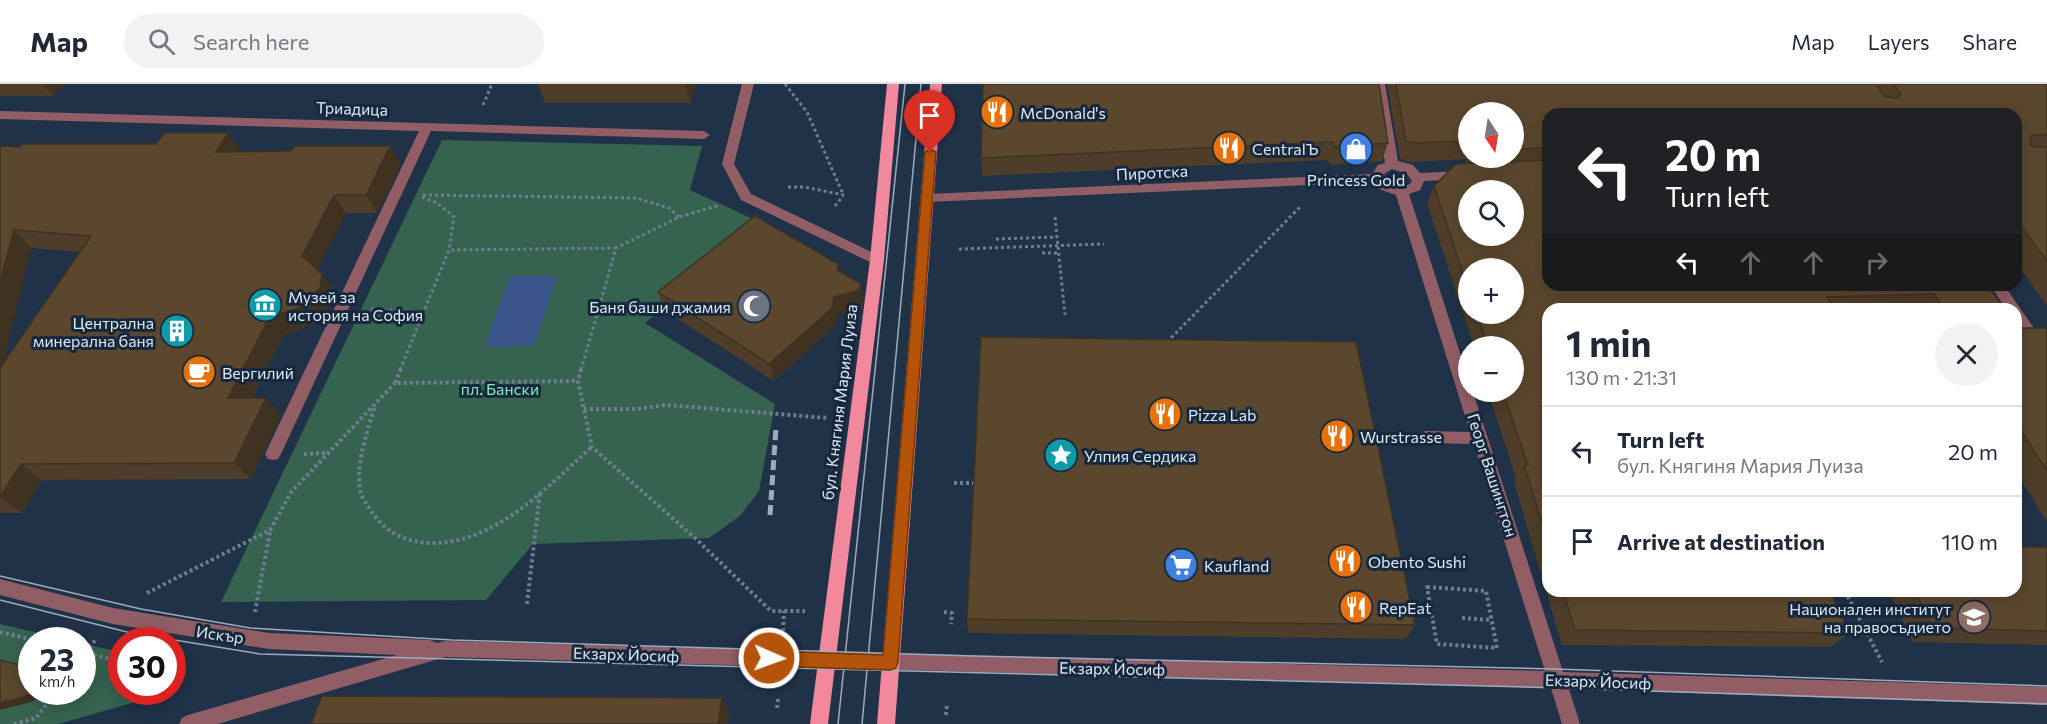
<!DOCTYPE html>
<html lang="en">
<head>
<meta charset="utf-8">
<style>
	:root { --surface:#fff; --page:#f2f2f3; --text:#1f2937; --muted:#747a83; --line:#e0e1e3 }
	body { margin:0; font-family:Commissioner,sans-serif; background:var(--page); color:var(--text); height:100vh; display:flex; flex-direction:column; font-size:22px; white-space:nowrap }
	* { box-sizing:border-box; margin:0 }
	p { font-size:20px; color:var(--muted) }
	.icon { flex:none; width:33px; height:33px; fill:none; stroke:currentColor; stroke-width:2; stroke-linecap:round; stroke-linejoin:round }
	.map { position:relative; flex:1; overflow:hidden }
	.side { position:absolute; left:1542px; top:219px; width:480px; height:294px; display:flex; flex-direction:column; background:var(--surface); border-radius:18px; box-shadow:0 3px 15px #0003 }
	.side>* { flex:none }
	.guide { position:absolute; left:1542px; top:24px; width:480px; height:183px; border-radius:18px; box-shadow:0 3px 15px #0003; background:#202124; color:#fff; overflow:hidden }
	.needle { width:39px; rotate:168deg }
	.buttons { position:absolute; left:1458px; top:18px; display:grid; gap:12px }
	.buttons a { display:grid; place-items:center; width:66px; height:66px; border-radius:50%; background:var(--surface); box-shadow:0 3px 15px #0003; font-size:30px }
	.speed { position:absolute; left:18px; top:543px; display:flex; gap:12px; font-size:30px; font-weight:700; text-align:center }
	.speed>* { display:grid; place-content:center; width:78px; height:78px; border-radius:50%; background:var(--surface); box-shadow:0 3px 15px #0003; line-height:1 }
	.speed small { font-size:15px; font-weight:400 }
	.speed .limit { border:9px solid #d22; background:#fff; color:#111 }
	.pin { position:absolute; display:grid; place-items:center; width:51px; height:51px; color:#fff; margin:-62px -26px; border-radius:50% 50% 50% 0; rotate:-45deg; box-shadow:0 0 6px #0007 }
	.pin .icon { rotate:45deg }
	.me { position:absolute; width:66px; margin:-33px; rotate:92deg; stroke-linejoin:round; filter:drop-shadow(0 0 4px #0008) }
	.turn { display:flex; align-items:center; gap:21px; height:126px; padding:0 24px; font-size:27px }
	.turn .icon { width:78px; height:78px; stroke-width:2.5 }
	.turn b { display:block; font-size:42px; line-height:51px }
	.lanes { display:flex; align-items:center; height:57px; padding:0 24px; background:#0003; justify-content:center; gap:30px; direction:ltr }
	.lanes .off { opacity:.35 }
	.round { display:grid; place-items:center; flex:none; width:63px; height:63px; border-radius:32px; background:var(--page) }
	.headline { display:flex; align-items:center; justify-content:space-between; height:102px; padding:0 24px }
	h1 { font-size:36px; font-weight:700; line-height:45px }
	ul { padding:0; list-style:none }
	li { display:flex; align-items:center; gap:18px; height:90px; padding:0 24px; border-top:2px solid var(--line) }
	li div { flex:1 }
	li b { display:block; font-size:22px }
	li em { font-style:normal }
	header { display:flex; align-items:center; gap:36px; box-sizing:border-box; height:84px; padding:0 30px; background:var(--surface); border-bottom:2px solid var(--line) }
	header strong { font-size:28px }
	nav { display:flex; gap:33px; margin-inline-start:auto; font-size:21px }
	.search { width:420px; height:54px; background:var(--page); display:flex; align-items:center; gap:15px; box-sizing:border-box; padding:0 21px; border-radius:33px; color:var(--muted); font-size:22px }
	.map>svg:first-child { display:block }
	.green { fill:#366350 }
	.water { fill:#395589 }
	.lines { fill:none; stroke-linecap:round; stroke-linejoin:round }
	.path-far1 { stroke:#6e7d90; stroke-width:3; stroke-dasharray:3 3; stroke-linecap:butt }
	.path { stroke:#6e7d90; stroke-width:4; stroke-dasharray:3 3; stroke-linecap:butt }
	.minor { fill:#925e66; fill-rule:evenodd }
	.major { fill:#f2889b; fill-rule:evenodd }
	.tram { stroke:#9eabbc; stroke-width:1.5 }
	.rail { stroke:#9eabbc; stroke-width:5; stroke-dasharray:10 5; stroke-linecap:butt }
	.wall { fill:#4e3d28; fill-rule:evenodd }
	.shaded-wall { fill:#403220 }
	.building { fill:#5b472e; stroke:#403220; stroke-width:1.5; fill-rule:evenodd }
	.route { fill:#b45309; stroke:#753606; stroke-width:1.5 }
	.labels { text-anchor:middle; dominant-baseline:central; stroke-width:6; stroke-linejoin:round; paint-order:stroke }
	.street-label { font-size:16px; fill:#dee9f7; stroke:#17283d }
	.poi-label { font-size:16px; fill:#dee9f7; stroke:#17283d; text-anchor:start }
	.park-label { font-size:16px; fill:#7fedbf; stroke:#17283d }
</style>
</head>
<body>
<header>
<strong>Map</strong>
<div class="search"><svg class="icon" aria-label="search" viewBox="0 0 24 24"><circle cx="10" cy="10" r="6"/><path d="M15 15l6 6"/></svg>Search here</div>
<nav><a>Map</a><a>Layers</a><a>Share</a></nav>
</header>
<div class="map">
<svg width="2047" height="640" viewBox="0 0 2047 640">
	<rect width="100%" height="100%" fill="#203248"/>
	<g class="green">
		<path d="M442 56 702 62 690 106 764 140 645 239 775 320 759 407 740 432 709 454 533 460 486 516 221 518Z"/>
		<path d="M0 540 69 556H32V608H82L83 560 121 568 122 608H165L153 613 58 640H0Z"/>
	</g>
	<path class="water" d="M510 192H557L534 262 484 263Z"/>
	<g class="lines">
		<g class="path-far1">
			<path d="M785 0 807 28 843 110"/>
			<path d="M483 21 492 0"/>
			<path d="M788 103H804L844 111"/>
			<path d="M423 111 636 114 669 124 679 133"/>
			<path d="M422 113 437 119 454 133 449 166"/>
			<path d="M835 122 843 112"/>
			<path d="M1055 133 1065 231"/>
			<path d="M996 155 1057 153"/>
			<path d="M959 165 1104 160"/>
			<path d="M1042 169H1059"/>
			<path d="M371 225 424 228"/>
			<path d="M1167 258 1300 123"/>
			<path d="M400 286 449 166 616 164"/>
			<path d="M581 286 616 164 679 133 720 121"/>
		</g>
		<g class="path">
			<path d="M401 285 395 299 578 297"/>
			<path d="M581 285 578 297 592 363 695 454 771 527H805"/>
			<path d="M374 324C367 350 356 378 360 405 361 413 366 419 370 425 397 469 451 465 492 443 530 423 560 391 592 363"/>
			<path d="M584 325H636L666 321 828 334"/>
			<path d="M304 370 326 369"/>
			<path d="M954 399H976"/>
			<path d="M1427 503 1486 507 1497 564 1437 560Z"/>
			<path d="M1845 507 1882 578"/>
			<path d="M147 509 270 446 292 407 395 299"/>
			<path d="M527 520 540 408"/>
			<path d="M255 528 270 447"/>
			<path d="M944 528 952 529 951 540"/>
			<path d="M1462 534 1492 536"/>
			<path d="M783 547 784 527"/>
			<path d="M0 548 34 556"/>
			<path d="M82 568 122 578"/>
			<path d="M82 573 96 555"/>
			<path d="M777 624 778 615"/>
			<path d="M946 631 947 620"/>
			<path d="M14 640 36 634 56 608"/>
		</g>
		<g class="minor">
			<path d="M742 0H754L734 80 751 110 882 173 884 176 882 179H872L741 116 722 80Z"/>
			<path d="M1373 0H1385L1398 77 1413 81 1420 89 1464 87 1470 91 1464 95 1424 97 1420 106 1409 110 1468 294V308H1473L1563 588 2047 603V621L1569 605 1580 640H1562L1551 604 445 573 218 640H179L182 634 188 631 397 571 269 565 113 540 0 511V495L113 524 269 549 430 556 437 559 445 557 1545 587 1474 360 1426 359 1421 357 1418 353 1421 349 1426 347 1470 348 1396 111 1379 105 1376 98 927 118 921 114 927 110 1372 90 1378 81 1385 79ZM1392 85 1407 90 1412 97 1410 100 1402 103 1389 99 1384 90Z"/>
			<path d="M0 27 704 47 710 51 704 55 431 47 281 370 278 375 273 376 268 375 265 370 419 47 0 35Z"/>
			<path d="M1990 201H2004L2047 263V280L2042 278 2016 240V225H2006Z"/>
		</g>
		<g class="major">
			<path d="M887 0H899L884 176 828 640H810L870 176Z"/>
			<path d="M930 0H942L895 640H877Z"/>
		</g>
		<g class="tram">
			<path d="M0 492 141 525 250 544 452 556 975 572 1555 585 2047 602"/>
			<path d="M0 516 131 549 260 570 1560 604 2047 620"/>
			<path d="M838 640 905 0"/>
			<path d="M862 640 921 0"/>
		</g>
		<path class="rail" d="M770 431 776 343"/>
	</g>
	<g class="wall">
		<path d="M0 0H63L53 12H0Z"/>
		<path d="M538 0H696L691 19H545Z"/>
		<path d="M983 0 1388 59 1382 77 1330 81 1328 76 982 92 981 74Z"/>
		<path d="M1387 0H2047V222L2016 178V30H1548V201H1987L2005 225H1548V507H1830L1849 549 1830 563 1562 561 1514 398 1516 394 1488 308H1514V262H1474L1427 120 1434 102 1465 80 1466 75 1409 78 1400 75ZM1468 28H1514V74H1468ZM1468 184 1514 230H1468Z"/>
		<path d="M228 49 240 67 401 80 377 129H346L317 186 334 208 333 222 314 240 283 252 252 314 281 331 251 395 42 396 22 429H0V62L20 63 156 60ZM31 164 80 168 3 279Z"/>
		<path d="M838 180 839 187 860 199 863 216 862 224 837 231 836 241 774 297 664 226 658 208Z"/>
		<path d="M2016 240 2019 244H2047V438L2016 388Z"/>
		<path d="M2047 463V561L1913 558 1888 507H2016Z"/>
		<path d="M967 535 1415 541 1406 555 968 549Z"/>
	</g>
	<g class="shaded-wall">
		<path d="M43 0H63L53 12Z"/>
		<path d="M685 0H696L691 19Z"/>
		<path d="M228 49 241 67 229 86 216 68Z"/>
		<path d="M390 62 401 80 377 129 366 111Z"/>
		<path d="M334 111 346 129 315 190 302 172Z"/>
		<path d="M14 146 31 164 0 293V198Z"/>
		<path d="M322 190 334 208 333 222 314 240 283 252 243 331 228 314 269 234Z"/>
		<path d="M860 199 863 216 862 224 837 231 836 241 774 297 769 280 834 213Z"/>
		<path d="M266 314 281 331 251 395 234 379Z"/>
		<path d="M21 380 42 396 22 429 0 413Z"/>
		<path d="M34 608H51L31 618 0 626V619Z"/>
		<path d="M722 614 730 628 728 640H718Z"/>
	</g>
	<g class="building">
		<path d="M983 0H1379L1388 59 1335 63 1333 58 981 74Z"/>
		<path d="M1396 0H1876L1885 13 1899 14 1901 10 1893 0H2047V51H2031L2030 61 2033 63H2047V177L2016 135V30H1548V64L1514 65V28H1468V57L1415 59 1406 57Z"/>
		<path d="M164 49H228L216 68 291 67 295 62H390L366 111H334L302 172 322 190 320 204 301 223 269 234 228 314H266L234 379 21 380 0 413V284L91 152 14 146 0 198V62L20 63 22 60H156Z"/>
		<path d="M1548 76V201H1987L2005 225H1944L1934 210 1827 213 1835 225H1548V458L1524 381H1528L1503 308H1514V262H1488L1477 230H1514V184H1468V204L1434 102 1456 80ZM1468 106H1514V152H1468Z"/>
		<path d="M755 132 838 180 837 186 860 199 859 206 834 213 832 224 769 280 658 208Z"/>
		<path d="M2016 240 2019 244H2047V387L2016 339Z"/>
		<path d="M981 253 1356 258 1415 541 967 535Z"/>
		<path d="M2016 463H2047V547L1933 544 1915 507H2016Z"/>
		<path d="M1563 507H1830L1849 549 1575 546Z"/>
		<path d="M0 576 32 584V608H34L23 613 0 619Z"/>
		<path d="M322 612 722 614 718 640H311Z"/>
	</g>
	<path class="route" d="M930 65 936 68 898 578 896 584 890 586 769 582 764 579 761 574 764 569 769 567 883 571 925 68Z"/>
	<defs>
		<g id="restaurant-disc" transform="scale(1.725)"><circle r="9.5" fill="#e8710a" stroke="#17283d"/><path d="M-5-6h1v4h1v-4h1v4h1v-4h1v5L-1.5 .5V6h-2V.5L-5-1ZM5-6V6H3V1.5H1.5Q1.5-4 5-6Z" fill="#fff"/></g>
		<g id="shop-disc" transform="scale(1.725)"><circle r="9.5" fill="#3f7fe0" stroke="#17283d"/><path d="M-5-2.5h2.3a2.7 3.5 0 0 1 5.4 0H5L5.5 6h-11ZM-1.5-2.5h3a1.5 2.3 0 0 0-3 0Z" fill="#fff"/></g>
		<g id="museum-disc" transform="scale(1.725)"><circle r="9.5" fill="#0f9aa8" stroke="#17283d"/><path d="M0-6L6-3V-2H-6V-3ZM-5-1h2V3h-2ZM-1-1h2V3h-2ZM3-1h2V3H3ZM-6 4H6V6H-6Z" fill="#fff"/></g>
		<g id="mosque-disc" transform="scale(1.725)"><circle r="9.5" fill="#6b7280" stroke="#17283d"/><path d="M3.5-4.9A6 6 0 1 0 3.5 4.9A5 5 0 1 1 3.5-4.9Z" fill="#fff"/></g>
		<g id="building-disc" transform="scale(1.725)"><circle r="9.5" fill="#0f9aa8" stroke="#17283d"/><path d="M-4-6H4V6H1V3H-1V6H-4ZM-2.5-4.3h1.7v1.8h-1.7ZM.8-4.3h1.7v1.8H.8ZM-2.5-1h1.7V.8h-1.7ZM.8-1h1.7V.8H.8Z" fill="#fff"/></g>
		<g id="cafe-disc" transform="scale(1.725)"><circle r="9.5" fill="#e8710a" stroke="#17283d"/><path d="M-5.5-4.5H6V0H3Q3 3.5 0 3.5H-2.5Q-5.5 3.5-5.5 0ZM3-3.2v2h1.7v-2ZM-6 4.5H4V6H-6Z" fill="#fff"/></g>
		<g id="sight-disc" transform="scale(1.725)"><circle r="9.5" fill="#0f9aa8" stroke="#17283d"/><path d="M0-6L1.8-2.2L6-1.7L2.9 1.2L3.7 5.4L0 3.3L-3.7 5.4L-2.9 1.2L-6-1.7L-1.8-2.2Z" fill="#fff"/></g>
		<g id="supermarket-disc" transform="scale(1.725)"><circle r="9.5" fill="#3f7fe0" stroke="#17283d"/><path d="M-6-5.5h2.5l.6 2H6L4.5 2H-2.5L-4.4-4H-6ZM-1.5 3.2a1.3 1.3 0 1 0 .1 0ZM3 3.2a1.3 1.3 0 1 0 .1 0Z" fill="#fff"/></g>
		<g id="school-disc" transform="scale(1.725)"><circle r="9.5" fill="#8d6e63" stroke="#17283d"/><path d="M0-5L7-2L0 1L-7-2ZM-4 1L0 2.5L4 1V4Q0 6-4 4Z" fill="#fff"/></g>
	</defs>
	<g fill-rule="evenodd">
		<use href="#restaurant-disc" x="997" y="28"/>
		<use href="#restaurant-disc" x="1229" y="64"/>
		<use href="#shop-disc" x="1356" y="65"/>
		<use href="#museum-disc" x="265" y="221"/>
		<use href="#mosque-disc" x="754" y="222"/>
		<use href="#building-disc" x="177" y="247"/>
		<use href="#cafe-disc" x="199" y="288"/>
		<use href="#restaurant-disc" x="1165" y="330"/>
		<use href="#restaurant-disc" x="1337" y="352"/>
		<use href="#sight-disc" x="1061" y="371"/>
		<use href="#restaurant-disc" x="1345" y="477"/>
		<use href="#supermarket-disc" x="1181" y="481"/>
		<use href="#restaurant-disc" x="1356" y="523"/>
		<use href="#school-disc" x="1974" y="533"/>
	</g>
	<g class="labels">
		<g class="street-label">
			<text transform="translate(352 24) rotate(2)">Триадица</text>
			<text transform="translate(1152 88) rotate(-3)">Пиротска</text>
			<text transform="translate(839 318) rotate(-83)">бул. Княгиня Мария Луиза</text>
			<text transform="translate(1493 391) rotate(72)">Георг Вашингтон</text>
			<text transform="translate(220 550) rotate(8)">Искър</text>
			<text transform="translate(626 570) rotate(2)">Екзарх Йосиф</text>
			<text transform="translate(1112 584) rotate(1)">Екзарх Йосиф</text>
			<text transform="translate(1598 597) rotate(2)">Екзарх Йосиф</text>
		</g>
		<g class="poi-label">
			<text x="1020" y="28">McDonald's</text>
			<text x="1252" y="64">CentralЪ</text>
			<text x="1356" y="95" text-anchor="middle">Princess Gold</text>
			<text x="288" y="212">Музей за<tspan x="288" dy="18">история на София</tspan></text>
			<text x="731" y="222" text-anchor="end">Баня баши джамия</text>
			<text x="154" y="238" text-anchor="end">Централна<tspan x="154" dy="18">минерална баня</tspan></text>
			<text x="222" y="288">Вергилий</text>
			<text x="1188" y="330">Pizza Lab</text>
			<text x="1360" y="352">Wurstrasse</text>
			<text x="1084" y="371">Улпия Сердика</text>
			<text x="1368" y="477">Obento Sushi</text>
			<text x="1204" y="481">Kaufland</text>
			<text x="1379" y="523">RepEat</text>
			<text x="1951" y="524" text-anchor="end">Национален институт<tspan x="1951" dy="18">на правосъдието</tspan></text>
		</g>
		<g class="park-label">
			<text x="500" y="304">пл. Бански</text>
		</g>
	</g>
</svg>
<div class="buttons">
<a><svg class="needle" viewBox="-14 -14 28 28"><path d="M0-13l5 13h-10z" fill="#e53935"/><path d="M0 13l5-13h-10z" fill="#747a83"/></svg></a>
<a><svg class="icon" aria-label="search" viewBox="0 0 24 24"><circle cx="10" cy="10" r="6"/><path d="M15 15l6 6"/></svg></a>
<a>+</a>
<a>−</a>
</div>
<div class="speed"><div>23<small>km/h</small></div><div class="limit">30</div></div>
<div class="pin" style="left:930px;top:68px;background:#d93025"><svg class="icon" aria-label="arrive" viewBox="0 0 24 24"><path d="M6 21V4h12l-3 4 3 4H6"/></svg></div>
<svg class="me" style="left:769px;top:574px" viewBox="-20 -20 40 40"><circle r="17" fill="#b45309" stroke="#fff" stroke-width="3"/><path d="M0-11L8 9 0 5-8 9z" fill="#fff"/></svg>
<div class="guide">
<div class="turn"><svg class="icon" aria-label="left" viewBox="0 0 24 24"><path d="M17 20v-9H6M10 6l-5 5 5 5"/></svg><div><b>20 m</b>Turn left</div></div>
<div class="lanes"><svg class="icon" aria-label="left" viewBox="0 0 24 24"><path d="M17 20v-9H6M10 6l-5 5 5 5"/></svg><svg class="icon off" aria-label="ahead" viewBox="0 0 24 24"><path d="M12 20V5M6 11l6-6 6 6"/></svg><svg class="icon off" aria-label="ahead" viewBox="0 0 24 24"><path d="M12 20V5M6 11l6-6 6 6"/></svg><svg class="icon off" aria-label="right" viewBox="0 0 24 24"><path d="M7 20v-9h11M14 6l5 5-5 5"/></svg></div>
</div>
<section class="side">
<div class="headline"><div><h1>1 min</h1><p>130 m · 21:31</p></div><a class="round"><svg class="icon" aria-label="close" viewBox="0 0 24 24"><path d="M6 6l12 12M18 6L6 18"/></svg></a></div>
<ul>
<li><svg class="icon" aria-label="left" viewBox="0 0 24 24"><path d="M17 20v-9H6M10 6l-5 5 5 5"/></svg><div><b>Turn left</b><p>бул. Княгиня Мария Луиза</p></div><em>20 m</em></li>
<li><svg class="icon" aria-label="arrive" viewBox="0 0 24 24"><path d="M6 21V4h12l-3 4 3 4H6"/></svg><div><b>Arrive at destination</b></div><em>110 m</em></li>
</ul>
</section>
</div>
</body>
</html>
